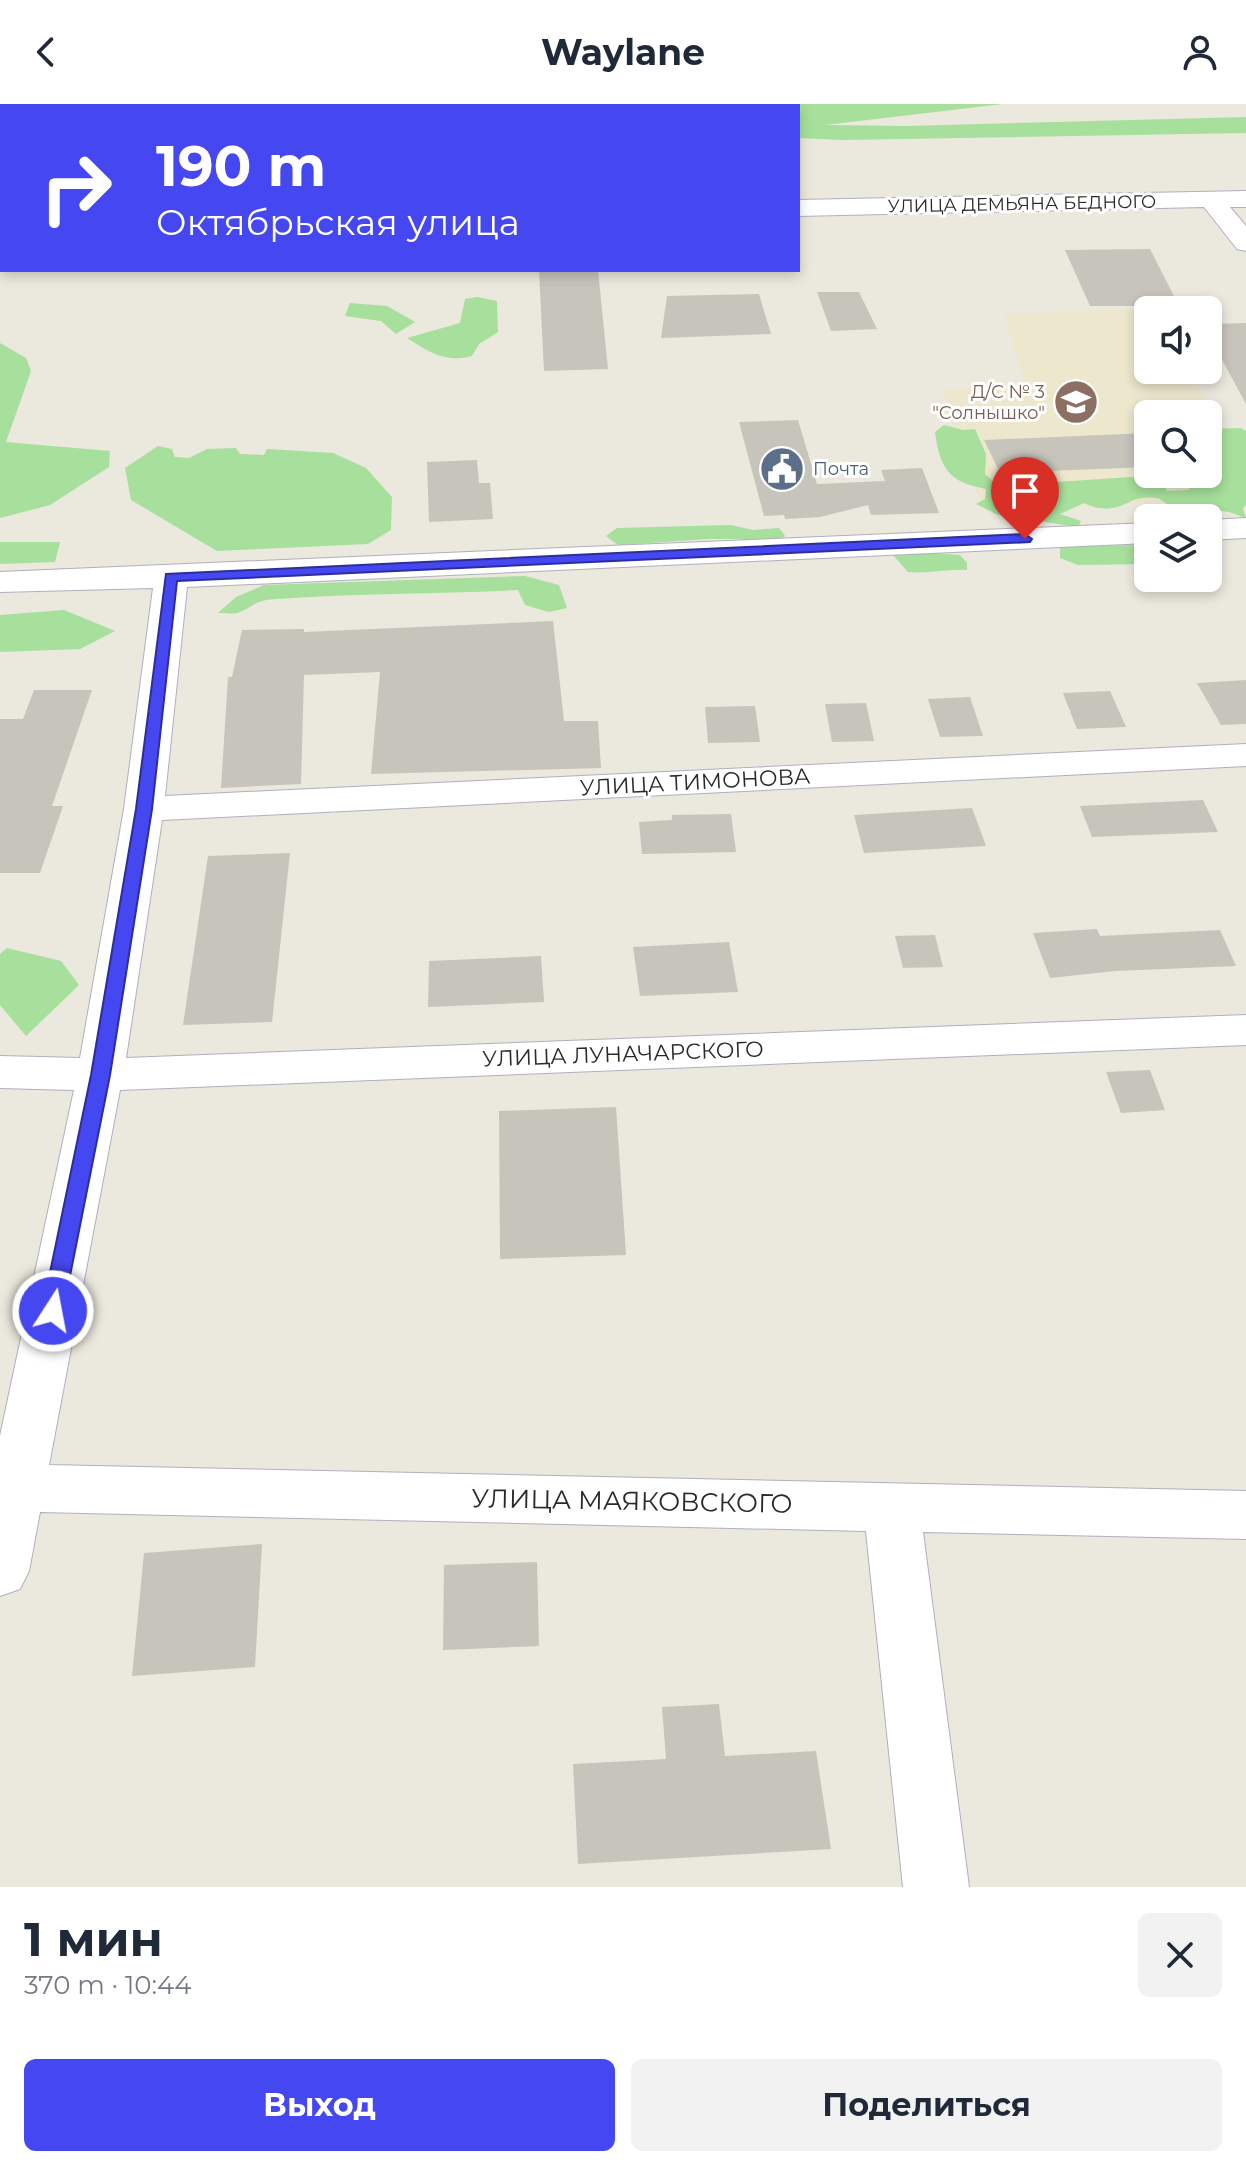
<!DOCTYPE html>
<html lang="ru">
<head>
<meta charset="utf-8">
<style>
	:root { --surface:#fff; --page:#f2f2f3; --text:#1f2937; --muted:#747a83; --accent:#4547f0 }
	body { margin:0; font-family:Montserrat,sans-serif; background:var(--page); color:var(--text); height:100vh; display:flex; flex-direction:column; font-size:30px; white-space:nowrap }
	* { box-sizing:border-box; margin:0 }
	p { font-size:26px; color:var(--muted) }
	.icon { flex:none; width:44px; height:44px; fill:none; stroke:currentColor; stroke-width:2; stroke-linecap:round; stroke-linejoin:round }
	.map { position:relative; height:1783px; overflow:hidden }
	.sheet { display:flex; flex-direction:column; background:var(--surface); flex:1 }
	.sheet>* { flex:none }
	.top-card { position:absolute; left:0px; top:0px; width:800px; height:168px; box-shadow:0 4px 12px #0003; background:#4547f0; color:#fff; overflow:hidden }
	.controls { position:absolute; left:1134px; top:192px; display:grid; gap:16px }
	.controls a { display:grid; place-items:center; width:88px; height:88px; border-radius:12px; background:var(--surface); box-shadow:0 4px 12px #0003; font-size:40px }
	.pin { position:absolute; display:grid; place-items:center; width:68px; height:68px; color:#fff; margin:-82px -34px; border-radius:50% 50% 50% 0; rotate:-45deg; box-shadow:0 0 8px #0007 }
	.pin .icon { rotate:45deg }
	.me { position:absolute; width:88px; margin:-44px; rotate:11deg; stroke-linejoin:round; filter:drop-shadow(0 0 6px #0008) }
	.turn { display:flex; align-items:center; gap:28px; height:168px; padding:0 24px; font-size:36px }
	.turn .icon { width:104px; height:104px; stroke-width:2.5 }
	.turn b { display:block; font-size:56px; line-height:68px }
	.round { display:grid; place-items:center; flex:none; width:84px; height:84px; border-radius:12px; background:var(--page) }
	.overview { display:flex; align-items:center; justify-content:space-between; height:136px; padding:0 24px }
	h1 { font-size:48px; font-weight:700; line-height:60px }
	.action { display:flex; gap:16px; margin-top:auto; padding:16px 24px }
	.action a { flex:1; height:92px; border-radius:12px; background:var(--accent); color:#fff; font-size:32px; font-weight:700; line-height:92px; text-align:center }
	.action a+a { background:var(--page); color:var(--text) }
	header { display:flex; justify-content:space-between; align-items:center; height:104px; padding:0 24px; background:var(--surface); font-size:36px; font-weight:700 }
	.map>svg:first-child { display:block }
	.education { fill:#ece7cd; fill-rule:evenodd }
	.green { fill:#a7df9c }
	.building { fill:#c7c4bc }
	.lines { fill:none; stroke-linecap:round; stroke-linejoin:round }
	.minor-casing { stroke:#b0b0bd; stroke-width:2 }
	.minor { fill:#fff; fill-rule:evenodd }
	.route { fill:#4547f0; stroke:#2d2e9c; stroke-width:2 }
	.labels { text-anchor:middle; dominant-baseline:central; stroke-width:6; stroke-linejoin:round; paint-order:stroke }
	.far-street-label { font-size:18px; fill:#2a2a2a; stroke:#fff }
	.far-education-label { font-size:18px; fill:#785e54; stroke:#fff; text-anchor:end }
	.far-service-label { font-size:18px; fill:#4e5e75; stroke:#fff; text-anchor:start }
	.street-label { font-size:22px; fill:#2a2a2a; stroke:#fff }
	.near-street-label { font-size:26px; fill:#2a2a2a; stroke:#fff }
</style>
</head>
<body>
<header><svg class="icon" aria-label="back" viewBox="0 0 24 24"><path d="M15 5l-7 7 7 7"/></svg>Waylane<svg class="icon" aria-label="person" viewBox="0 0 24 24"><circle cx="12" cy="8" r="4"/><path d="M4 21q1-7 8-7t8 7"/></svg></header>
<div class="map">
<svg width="1246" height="1783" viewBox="0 0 1246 1783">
	<rect width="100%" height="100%" fill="#ebe8dd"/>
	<path class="education" d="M1149 205 1148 266H1187L1246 361V396L983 405 941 286 1025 280 1004 210ZM1148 310H1208V370H1148Z"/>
	<g class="green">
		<path d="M95 0H1003L825 21 906 22 1246 13V29L843 36 798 34V2H77Z"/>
		<path d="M477 193 497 197 498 228 479 240 472 252C445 259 429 248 407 234L460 219 465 195Z"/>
		<path d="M350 199 387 202 415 218 396 230 381 217 345 212Z"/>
		<path d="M0 239 26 254 31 267 6 338 110 347 109 363 50 401 0 414Z"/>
		<path d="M944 321 963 326 975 325 986 350 985 370 998 382 1146 372 1164 379 1167 387 1188 386 1203 370H1208V366L1217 358 1208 352V345L1220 347 1221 340 1208 334V325L1241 324 1246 327V401L1243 404 1246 415C1223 401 1197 409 1172 403 1167 401 1162 395 1156 394 1126 389 1122 416 1084 399L1060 410 1081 417 1078 423 998 411 976 400 985 395 986 385C948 378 940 364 935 328Z"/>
		<path d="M158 342 172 345 175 353 189 354 207 345 236 344 240 350 264 351 267 345 333 349 366 364 392 393 391 426 368 440 217 447 131 396 125 364Z"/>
		<path d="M731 421 753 426 779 424 785 432 776 439 754 440 743 435H708L618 441 606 432 617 424Z"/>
		<path d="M60 438 55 458 0 460V438Z"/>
		<path d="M1148 441V460L1078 461 1060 454V442Z"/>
		<path d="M934 449 960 451 967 459V466C946 465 928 470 908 468L892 450Z"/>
		<path d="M525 472 559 481 567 504 549 508 525 501 518 486C437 490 357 489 277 495 251 496 255 504 237 509 232 510 223 509 218 509L236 493 264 481Z"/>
		<path d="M64 506 115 527 80 545 0 548V511Z"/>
		<path d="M7 844 61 857 79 881 26 932 0 901V850Z"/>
	</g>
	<g class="building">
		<path d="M1150 145 1179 202H1090L1065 146Z"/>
		<path d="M539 166H598L608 265 544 267Z"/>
		<path d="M817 188H859L877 225 831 227Z"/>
		<path d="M759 190 771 230 661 234 667 192Z"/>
		<path d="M1246 219V300L1208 230V220Z"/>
		<path d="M798 316 817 380 885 377 881 366 922 364 939 409 871 411 868 401 820 413 785 415 784 411 764 412 739 318Z"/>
		<path d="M1148 329V363L1000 369 984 336Z"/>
		<path d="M477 356 479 379H490L493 415 429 418 427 358Z"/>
		<path d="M553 517 564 617H598L601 664 371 670 380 568 304 571 301 680 221 684 228 573H232L242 526 304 525V528Z"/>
		<path d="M1246 576V620L1221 621 1197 579Z"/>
		<path d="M34 586H92L52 702H63L40 769H0V615H23Z"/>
		<path d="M1110 587 1126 623 1077 625 1063 589Z"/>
		<path d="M970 593 983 632 940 633 928 595Z"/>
		<path d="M866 599 874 637 832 638 825 600Z"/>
		<path d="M755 602 760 638 708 639 705 603Z"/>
		<path d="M1203 696 1218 728 1092 733 1080 702Z"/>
		<path d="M972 704 986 742 864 749 854 711Z"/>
		<path d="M731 710 736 748 642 750 639 718 672 716V711Z"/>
		<path d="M290 749 272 918 183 921 208 752Z"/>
		<path d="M1097 825 1100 832 1220 826 1236 862 1115 867 1050 874 1033 829Z"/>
		<path d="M935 831 943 863 903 864 895 832Z"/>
		<path d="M729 838 738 888 640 892 633 843Z"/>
		<path d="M541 852 544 898 428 903 429 857Z"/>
		<path d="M1150 966 1165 1006 1121 1009 1106 968Z"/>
		<path d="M616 1003 626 1151 500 1155 499 1007Z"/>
		<path d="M262 1440 255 1563 132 1572 144 1449Z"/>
		<path d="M537 1458 539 1542 443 1546 444 1461Z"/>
		<path d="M719 1600 725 1652 816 1647 831 1745 578 1760 573 1660 666 1655 662 1603Z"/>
	</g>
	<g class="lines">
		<g class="minor-casing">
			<g id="minor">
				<path d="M1246 87V103H1230L1246 122V147L1237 145 1204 103 798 112V96Z"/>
				<rect x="0" y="111" width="2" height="16"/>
				<path d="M1246 414V434L1208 436V416Z"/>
				<path d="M1148 419V439L187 483 165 692 1246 640V662L162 716 126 954 1246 911V941L120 986 49 1361 1246 1387V1435L923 1428 969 1783H903L866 1427 40 1408 29 1467 20 1485 0 1492V1332L74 986 0 984V952L80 954 124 705 153 484 0 488V468Z"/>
			</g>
		</g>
		<use href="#minor" class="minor"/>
	</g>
	<path class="route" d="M1025 430 1032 435 1030 438 177 477 152 705 110 971 63 1207 60 1212 53 1215 45 1212 42 1207 91 971 136 705 166 470Z"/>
	<defs>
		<g id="school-disc" transform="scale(2.3)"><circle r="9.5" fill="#8d6e63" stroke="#fff"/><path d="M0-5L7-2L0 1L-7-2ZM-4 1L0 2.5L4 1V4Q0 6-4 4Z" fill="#fff"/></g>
		<g id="civic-disc" transform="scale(2.3)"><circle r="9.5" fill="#5c6f8a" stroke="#fff"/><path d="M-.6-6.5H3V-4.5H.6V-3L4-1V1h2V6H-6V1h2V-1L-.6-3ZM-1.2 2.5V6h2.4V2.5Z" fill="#fff"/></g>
	</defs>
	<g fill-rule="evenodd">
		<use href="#school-disc" x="1076" y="298"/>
		<use href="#civic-disc" x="782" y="365"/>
	</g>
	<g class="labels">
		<g class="far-street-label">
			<text transform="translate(1022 100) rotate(-1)">УЛИЦА ДЕМЬЯНА БЕДНОГО</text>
		</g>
		<g class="far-education-label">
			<text x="1045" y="288">Д/С № 3<tspan x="1045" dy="21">"Солнышко"</tspan></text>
		</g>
		<g class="far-service-label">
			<text x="813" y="365">Почта</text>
		</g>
		<g class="street-label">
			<text transform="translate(695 678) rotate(-3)">УЛИЦА ТИМОНОВА</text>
			<text transform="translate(623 950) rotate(-2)">УЛИЦА ЛУНАЧАРСКОГО</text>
		</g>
		<g class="near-street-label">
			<text transform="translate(632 1397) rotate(1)">УЛИЦА МАЯКОВСКОГО</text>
		</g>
	</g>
</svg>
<div class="controls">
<a><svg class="icon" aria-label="sound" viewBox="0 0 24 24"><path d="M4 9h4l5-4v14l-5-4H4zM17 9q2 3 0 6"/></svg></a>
<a><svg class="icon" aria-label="search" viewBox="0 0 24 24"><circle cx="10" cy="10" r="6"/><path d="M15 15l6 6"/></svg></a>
<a><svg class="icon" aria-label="layers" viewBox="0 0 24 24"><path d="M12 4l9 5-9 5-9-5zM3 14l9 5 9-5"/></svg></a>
</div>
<div class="pin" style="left:1025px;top:435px;background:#d93025"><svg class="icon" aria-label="arrive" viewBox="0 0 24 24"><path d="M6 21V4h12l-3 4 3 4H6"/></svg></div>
<svg class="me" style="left:53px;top:1207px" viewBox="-20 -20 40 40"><circle r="17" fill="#4547f0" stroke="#fff" stroke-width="3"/><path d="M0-11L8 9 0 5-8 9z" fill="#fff"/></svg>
<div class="top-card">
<div class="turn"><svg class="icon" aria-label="right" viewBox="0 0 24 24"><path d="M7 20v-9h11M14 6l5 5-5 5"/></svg><div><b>190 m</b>Октябрьская улица</div></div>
</div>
</div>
<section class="sheet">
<div class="overview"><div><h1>1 мин</h1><p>370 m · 10:44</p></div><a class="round"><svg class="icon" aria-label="close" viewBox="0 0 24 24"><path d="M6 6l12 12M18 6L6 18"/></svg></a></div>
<div class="action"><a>Выход</a><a>Поделиться</a></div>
</section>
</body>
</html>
